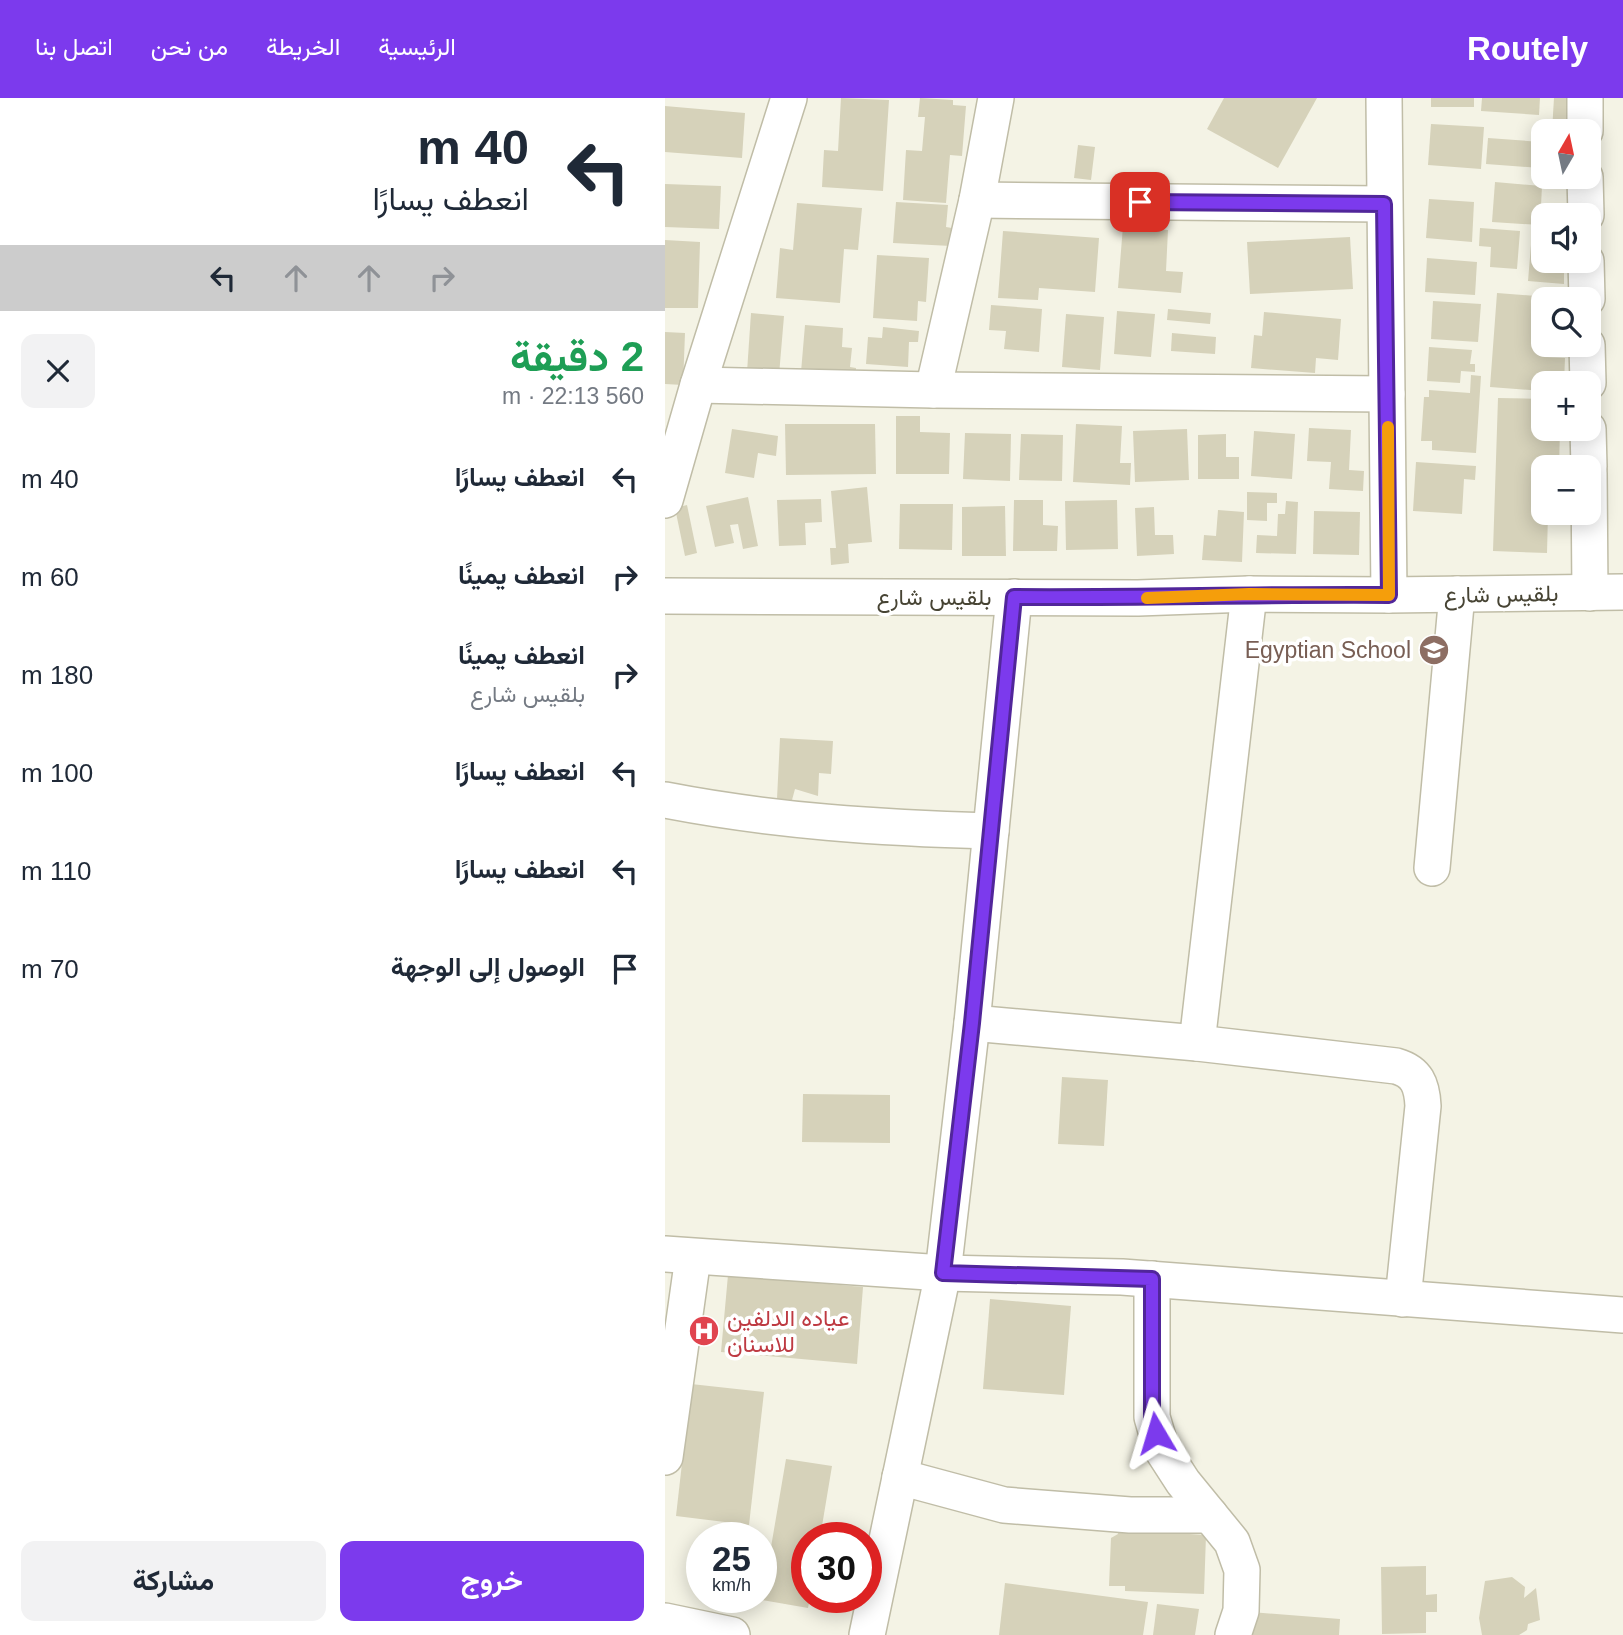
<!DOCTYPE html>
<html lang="ar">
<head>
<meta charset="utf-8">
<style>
	:root { --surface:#fff; --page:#f2f2f3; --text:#1f2937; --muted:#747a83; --accent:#7c3aed }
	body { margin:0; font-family:Arial,Vazirmatn,sans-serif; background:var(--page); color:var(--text); direction:rtl; height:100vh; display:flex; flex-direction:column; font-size:26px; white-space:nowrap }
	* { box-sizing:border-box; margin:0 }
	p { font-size:23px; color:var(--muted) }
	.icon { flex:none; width:38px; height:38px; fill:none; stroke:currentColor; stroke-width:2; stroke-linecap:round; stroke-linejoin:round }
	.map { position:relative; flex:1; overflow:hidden; direction:ltr }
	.panel { display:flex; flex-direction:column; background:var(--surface); width:665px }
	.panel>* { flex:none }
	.banner { background:#fff; color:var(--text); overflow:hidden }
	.needle { width:46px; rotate:9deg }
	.controls { position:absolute; left:866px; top:21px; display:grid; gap:14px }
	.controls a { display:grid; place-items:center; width:70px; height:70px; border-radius:14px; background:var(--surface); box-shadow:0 4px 18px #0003; font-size:35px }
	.speed { position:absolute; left:21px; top:1424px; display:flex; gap:14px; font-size:35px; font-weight:700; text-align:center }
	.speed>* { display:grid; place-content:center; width:91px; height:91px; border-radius:50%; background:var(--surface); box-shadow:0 4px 18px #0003; line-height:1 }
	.speed small { font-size:18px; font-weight:400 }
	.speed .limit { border:10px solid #d22; background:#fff; color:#111 }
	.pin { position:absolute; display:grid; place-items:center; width:60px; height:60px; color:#fff; margin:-30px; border-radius:14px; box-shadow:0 4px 10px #0006 }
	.me { position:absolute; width:77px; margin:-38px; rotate:353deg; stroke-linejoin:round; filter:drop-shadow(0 0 5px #0008) }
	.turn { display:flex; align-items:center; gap:24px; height:147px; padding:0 21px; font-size:32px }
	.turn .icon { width:91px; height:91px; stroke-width:2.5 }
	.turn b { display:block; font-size:49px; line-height:60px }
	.lanes { display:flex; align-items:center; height:66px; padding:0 21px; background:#0003; justify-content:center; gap:35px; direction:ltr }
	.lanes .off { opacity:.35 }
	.round { display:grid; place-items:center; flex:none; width:74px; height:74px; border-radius:14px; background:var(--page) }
	.summary { display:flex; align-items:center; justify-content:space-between; height:119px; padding:0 21px }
	h1 { font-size:42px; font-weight:700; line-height:52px; color:#1e9e55 }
	.cta { display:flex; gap:14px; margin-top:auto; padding:14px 21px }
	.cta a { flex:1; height:80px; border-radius:14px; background:var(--accent); color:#fff; font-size:28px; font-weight:700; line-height:80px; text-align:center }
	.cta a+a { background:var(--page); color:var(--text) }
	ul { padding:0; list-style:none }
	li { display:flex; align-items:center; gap:21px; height:98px; padding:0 21px }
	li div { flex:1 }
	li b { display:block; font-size:26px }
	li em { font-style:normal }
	header { display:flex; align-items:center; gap:42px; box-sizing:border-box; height:98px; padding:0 35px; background:var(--accent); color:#fff }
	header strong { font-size:33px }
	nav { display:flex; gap:38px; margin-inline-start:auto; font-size:24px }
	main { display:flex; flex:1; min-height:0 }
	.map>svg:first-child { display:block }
	.building { fill:#d6d2ba }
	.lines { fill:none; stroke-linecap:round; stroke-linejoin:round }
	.minor-casing { stroke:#c0bda7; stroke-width:38 }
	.minor { stroke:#fff; stroke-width:35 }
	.route-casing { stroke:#51269a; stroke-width:18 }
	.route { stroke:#7c3aed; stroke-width:12 }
	.slow { stroke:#f59e0b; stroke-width:12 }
	.labels { text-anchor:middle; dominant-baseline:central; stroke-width:7; stroke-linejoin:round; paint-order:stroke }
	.street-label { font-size:23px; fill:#474434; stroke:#fff }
	.education-label { font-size:23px; fill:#785e54; stroke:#fff; text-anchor:end }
	.health-label { font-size:23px; fill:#be3a42; stroke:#fff; text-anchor:start }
</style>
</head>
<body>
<header>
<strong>Routely</strong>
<nav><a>الرئيسية</a><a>الخريطة</a><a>من نحن</a><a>اتصل بنا</a></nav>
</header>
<main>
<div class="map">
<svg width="958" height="1537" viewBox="0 0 958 1537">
	<rect width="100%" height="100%" fill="#f4f3e5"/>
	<g class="building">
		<path d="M176 0 224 2 218 93 157 89 159 52 173 53Z"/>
		<path d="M255 0 288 2V7L301 8 297 58 285 57 281 105 238 102 241 52 257 53 260 19H253Z"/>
		<path d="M559 0H652L613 70 542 31Z"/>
		<rect x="766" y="0" width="43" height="9"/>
		<path d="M817 0H875L874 17 816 13Z"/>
		<path d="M889 0H908L906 33H887Z"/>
		<path d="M0 8 80 15 77 60 0 54Z"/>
		<path d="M766 26 819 29 816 71 763 67Z"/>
		<path d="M823 40 876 44 875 70 821 66Z"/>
		<path d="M413 47 430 49 426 82 409 80Z"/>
		<path d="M830 84 877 88 875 127 827 124Z"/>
		<path d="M0 86 56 88 54 131 0 129Z"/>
		<path d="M764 101 809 104 807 144 761 140Z"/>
		<path d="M231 104 283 107 281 129 287 130 286 148 228 145Z"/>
		<path d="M132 105 197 110 193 152 179 151 175 205 111 200 115 150 128 152Z"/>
		<path d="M458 128 503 132 501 173 518 174 516 195 453 190Z"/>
		<path d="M815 130 855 133 852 171 825 169 826 149 814 148Z"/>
		<path d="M338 133 434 140 430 194 374 190 373 202 333 200Z"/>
		<path d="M867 135 878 136 876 173 899 175V186L863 183Z"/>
		<path d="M685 139 688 191 585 196 582 144Z"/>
		<path d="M0 142 35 144 33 210H0Z"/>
		<path d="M212 157 264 160 261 204 253 203 252 223 208 220Z"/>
		<path d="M762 160 812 164 810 197 760 194Z"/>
		<path d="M832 195 883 199V201H878L879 259 900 260 899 285H878V293L825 289Z"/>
		<path d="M768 203 816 206 813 244 766 241Z"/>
		<path d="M326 207 377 211 374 254 339 251 341 233 324 232Z"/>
		<path d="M503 211 546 215 545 226 502 222Z"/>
		<path d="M452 213 490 216 486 259 449 256Z"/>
		<path d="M599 214 676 221 673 262 651 260 650 275 586 270 589 237 597 238Z"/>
		<path d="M86 215 119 218 114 277 82 274Z"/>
		<path d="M401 216 439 219 435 272 397 269Z"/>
		<path d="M140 227 178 230 177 249 187 250 185 269 191 270 190 283 136 274Z"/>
		<path d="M218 229 254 233 253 244H244L243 269 201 266 203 239 217 240Z"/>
		<path d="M0 234 20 235 18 287 0 286Z"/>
		<path d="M507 235 551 239 550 256 506 253Z"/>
		<path d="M764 249 807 252 805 266H810V274L796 273 795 285 762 283Z"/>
		<path d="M806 277 816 278 811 355 767 352V343H756L759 299H764V292L805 295Z"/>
		<path d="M833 300 878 301V331H895L894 369H878V415H883L882 455 828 453Z"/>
		<path d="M231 318H255V334L285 335 284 376H231Z"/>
		<path d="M120 326H210L211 376 121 377Z"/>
		<path d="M411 326 457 328 455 365H466L465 387 408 384Z"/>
		<path d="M644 330 686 332 684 372 699 373 698 393 664 391 666 364 642 363Z"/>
		<path d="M67 331 113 338 111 358 93 355 89 380 60 375Z"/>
		<path d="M522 331 524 382 470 384 468 333Z"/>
		<path d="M589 333 630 336 627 381 586 378Z"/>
		<path d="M300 335 346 336 345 383 298 381Z"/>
		<path d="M356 336 398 337 397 383 354 382Z"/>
		<path d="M561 336V359H574V381H533V337Z"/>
		<path d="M751 364 811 368 810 382 799 381 797 416 748 413Z"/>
		<path d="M202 389 207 444 183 446 184 465 166 467 165 450H171L166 393Z"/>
		<path d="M582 394 612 395V405H602V423L582 422Z"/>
		<path d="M83 399 93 448 78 451 73 426 65 427 69 445 50 449 41 408Z"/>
		<path d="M156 401 157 424 140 425 141 447 114 448 112 402Z"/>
		<path d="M349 402H378V427L393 428 392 453H348Z"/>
		<path d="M452 402 453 451 401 452 400 403Z"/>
		<path d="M621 403 633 404 631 456 591 455 592 437 612 438 613 416H620Z"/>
		<path d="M235 406H288L287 452 234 451Z"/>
		<path d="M22 407 32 455 20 458 10 410Z"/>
		<path d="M340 408 341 458H297V409Z"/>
		<path d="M489 409 490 437H508L509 456 472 458 470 410Z"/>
		<path d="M553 412 579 414 577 464 537 462 539 437 551 438Z"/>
		<path d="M649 413 695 414 694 457 648 456Z"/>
		<path d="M115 640 168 643 166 676 154 675 153 698 130 691 127 702 112 701Z"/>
		<path d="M397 979 443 982 439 1048 393 1046Z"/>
		<path d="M138 996 225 997V1045L137 1044Z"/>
		<path d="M63 1177 198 1189 192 1266 56 1254Z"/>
		<path d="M325 1201 406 1208 399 1297 318 1291Z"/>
		<path d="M26 1286 99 1294 84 1427 11 1418Z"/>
		<path d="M121 1361 167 1368 155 1440H142V1500H145L143 1510 97 1502Z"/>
		<path d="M451 1420 509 1425 508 1435 541 1437 539 1496 460 1493V1488H444L446 1440 453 1436Z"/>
		<path d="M761 1468V1497L772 1496V1514H761V1535L717 1536 716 1469Z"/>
		<path d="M847 1479 860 1489 859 1500 871 1490 875 1522 863 1526 862 1532 854 1537H817L814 1520 820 1483Z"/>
		<path d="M340 1485 483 1504 478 1537H334Z"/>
		<path d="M492 1506 534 1511 530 1537H488Z"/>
		<path d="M586 1514 675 1521 674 1537H584Z"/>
	</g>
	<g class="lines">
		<g class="minor-casing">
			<g id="minor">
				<path d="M719 0 724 497"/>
				<path d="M920 0V33"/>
				<path d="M920 79 921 117"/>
				<path d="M312 102 719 106"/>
				<path d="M921 163 922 201"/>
				<path d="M922 247 923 285"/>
				<path d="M33 287 268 292 722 296"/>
				<path d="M268 292 312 102 331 0"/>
				<path d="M923 331 924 369"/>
				<path d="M924 375 925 495"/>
				<path d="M0 402 33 287 124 0"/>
				<path d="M0 498 473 500 584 496 724 497 958 494"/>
				<path d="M0 702C108 723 216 730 326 733"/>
				<path d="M767 770 792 496"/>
				<path d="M307 925 532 945 731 968C752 974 757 987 758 1008L738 1201"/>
				<path d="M532 945 584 496"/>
				<path d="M0 1156 278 1175 457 1179 958 1217"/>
				<path d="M487 1181V1319L496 1350 518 1384 567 1444 577 1472 576 1513 568 1537"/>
				<path d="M0 1359 28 1159"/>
				<path d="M235 1379 339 1407 465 1417H545"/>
				<path d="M0 1523 67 1537"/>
				<path d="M202 1537 278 1175 307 925 349 499"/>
			</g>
		</g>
		<use href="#minor" class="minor"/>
	</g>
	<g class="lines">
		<g class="route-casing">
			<path id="route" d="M475 104 719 106 724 497C599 496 474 500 349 499L307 925 278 1175 487 1181V1320L491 1335"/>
		</g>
		<use href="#route" class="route"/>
		<path class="slow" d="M482 500 584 496 724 497 723 329"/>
	</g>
	<defs>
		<g id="school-disc" transform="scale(1.575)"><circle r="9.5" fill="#8d6e63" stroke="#fff"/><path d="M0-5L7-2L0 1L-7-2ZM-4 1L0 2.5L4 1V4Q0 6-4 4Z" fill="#fff"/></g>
		<g id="hospital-disc" transform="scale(1.575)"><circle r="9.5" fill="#e0444e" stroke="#fff"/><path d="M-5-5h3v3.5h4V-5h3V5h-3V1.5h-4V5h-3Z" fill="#fff"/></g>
	</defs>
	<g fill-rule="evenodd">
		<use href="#school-disc" x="769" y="552"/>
		<use href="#hospital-disc" x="39" y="1233"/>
	</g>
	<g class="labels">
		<g class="street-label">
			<text transform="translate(836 496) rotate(-1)">بلقيس شارع</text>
			<text x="269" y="499">بلقيس شارع</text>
		</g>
		<g class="education-label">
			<text x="746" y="552">Egyptian School</text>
		</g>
		<g class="health-label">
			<text x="62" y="1220">عياده الدلفين<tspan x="62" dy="26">للاسنان</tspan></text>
		</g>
	</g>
</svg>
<div class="controls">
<a><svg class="needle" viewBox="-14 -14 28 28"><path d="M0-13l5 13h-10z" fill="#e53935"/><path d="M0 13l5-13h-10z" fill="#747a83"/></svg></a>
<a><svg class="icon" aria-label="sound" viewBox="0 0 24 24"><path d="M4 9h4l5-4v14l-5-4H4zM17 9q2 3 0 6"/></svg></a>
<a><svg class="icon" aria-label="search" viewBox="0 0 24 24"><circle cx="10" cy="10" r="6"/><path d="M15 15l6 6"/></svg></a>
<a>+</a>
<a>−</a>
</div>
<div class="speed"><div>25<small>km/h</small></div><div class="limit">30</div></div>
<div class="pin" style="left:475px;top:104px;background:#d93025"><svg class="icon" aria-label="arrive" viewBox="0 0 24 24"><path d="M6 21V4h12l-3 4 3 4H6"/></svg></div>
<svg class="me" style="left:491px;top:1335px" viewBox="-20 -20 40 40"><path d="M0-17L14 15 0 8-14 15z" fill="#7c3aed" stroke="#fff" stroke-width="4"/></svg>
</div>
<section class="panel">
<div class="banner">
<div class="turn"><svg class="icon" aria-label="left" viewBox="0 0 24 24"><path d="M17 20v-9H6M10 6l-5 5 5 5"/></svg><div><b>40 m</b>انعطف يسارًا</div></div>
<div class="lanes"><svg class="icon" aria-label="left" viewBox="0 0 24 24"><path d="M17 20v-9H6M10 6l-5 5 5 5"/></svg><svg class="icon off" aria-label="ahead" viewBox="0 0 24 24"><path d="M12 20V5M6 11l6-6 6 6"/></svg><svg class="icon off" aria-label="ahead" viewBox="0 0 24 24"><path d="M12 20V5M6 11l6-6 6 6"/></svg><svg class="icon off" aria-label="right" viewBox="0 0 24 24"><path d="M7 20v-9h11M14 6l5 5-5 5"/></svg></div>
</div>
<div class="summary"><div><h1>2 دقيقة</h1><p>560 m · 22:13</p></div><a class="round"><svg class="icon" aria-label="close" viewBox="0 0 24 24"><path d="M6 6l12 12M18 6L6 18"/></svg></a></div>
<ul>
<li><svg class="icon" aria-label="left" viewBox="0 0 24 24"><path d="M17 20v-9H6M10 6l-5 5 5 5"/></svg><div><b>انعطف يسارًا</b></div><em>40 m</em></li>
<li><svg class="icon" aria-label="right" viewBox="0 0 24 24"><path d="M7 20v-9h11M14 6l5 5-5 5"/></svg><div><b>انعطف يمينًا</b></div><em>60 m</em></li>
<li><svg class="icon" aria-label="right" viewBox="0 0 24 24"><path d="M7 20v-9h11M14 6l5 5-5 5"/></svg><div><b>انعطف يمينًا</b><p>بلقيس شارع</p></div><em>180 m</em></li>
<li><svg class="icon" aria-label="left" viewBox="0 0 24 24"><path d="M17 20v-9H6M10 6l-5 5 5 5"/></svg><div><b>انعطف يسارًا</b></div><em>100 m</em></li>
<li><svg class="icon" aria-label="left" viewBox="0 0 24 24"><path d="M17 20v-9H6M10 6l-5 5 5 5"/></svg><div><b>انعطف يسارًا</b></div><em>110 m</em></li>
<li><svg class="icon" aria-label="arrive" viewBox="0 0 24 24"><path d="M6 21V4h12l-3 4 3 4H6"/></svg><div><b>الوصول إلى الوجهة</b></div><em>70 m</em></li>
</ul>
<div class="cta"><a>خروج</a><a>مشاركة</a></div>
</section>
</main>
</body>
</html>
